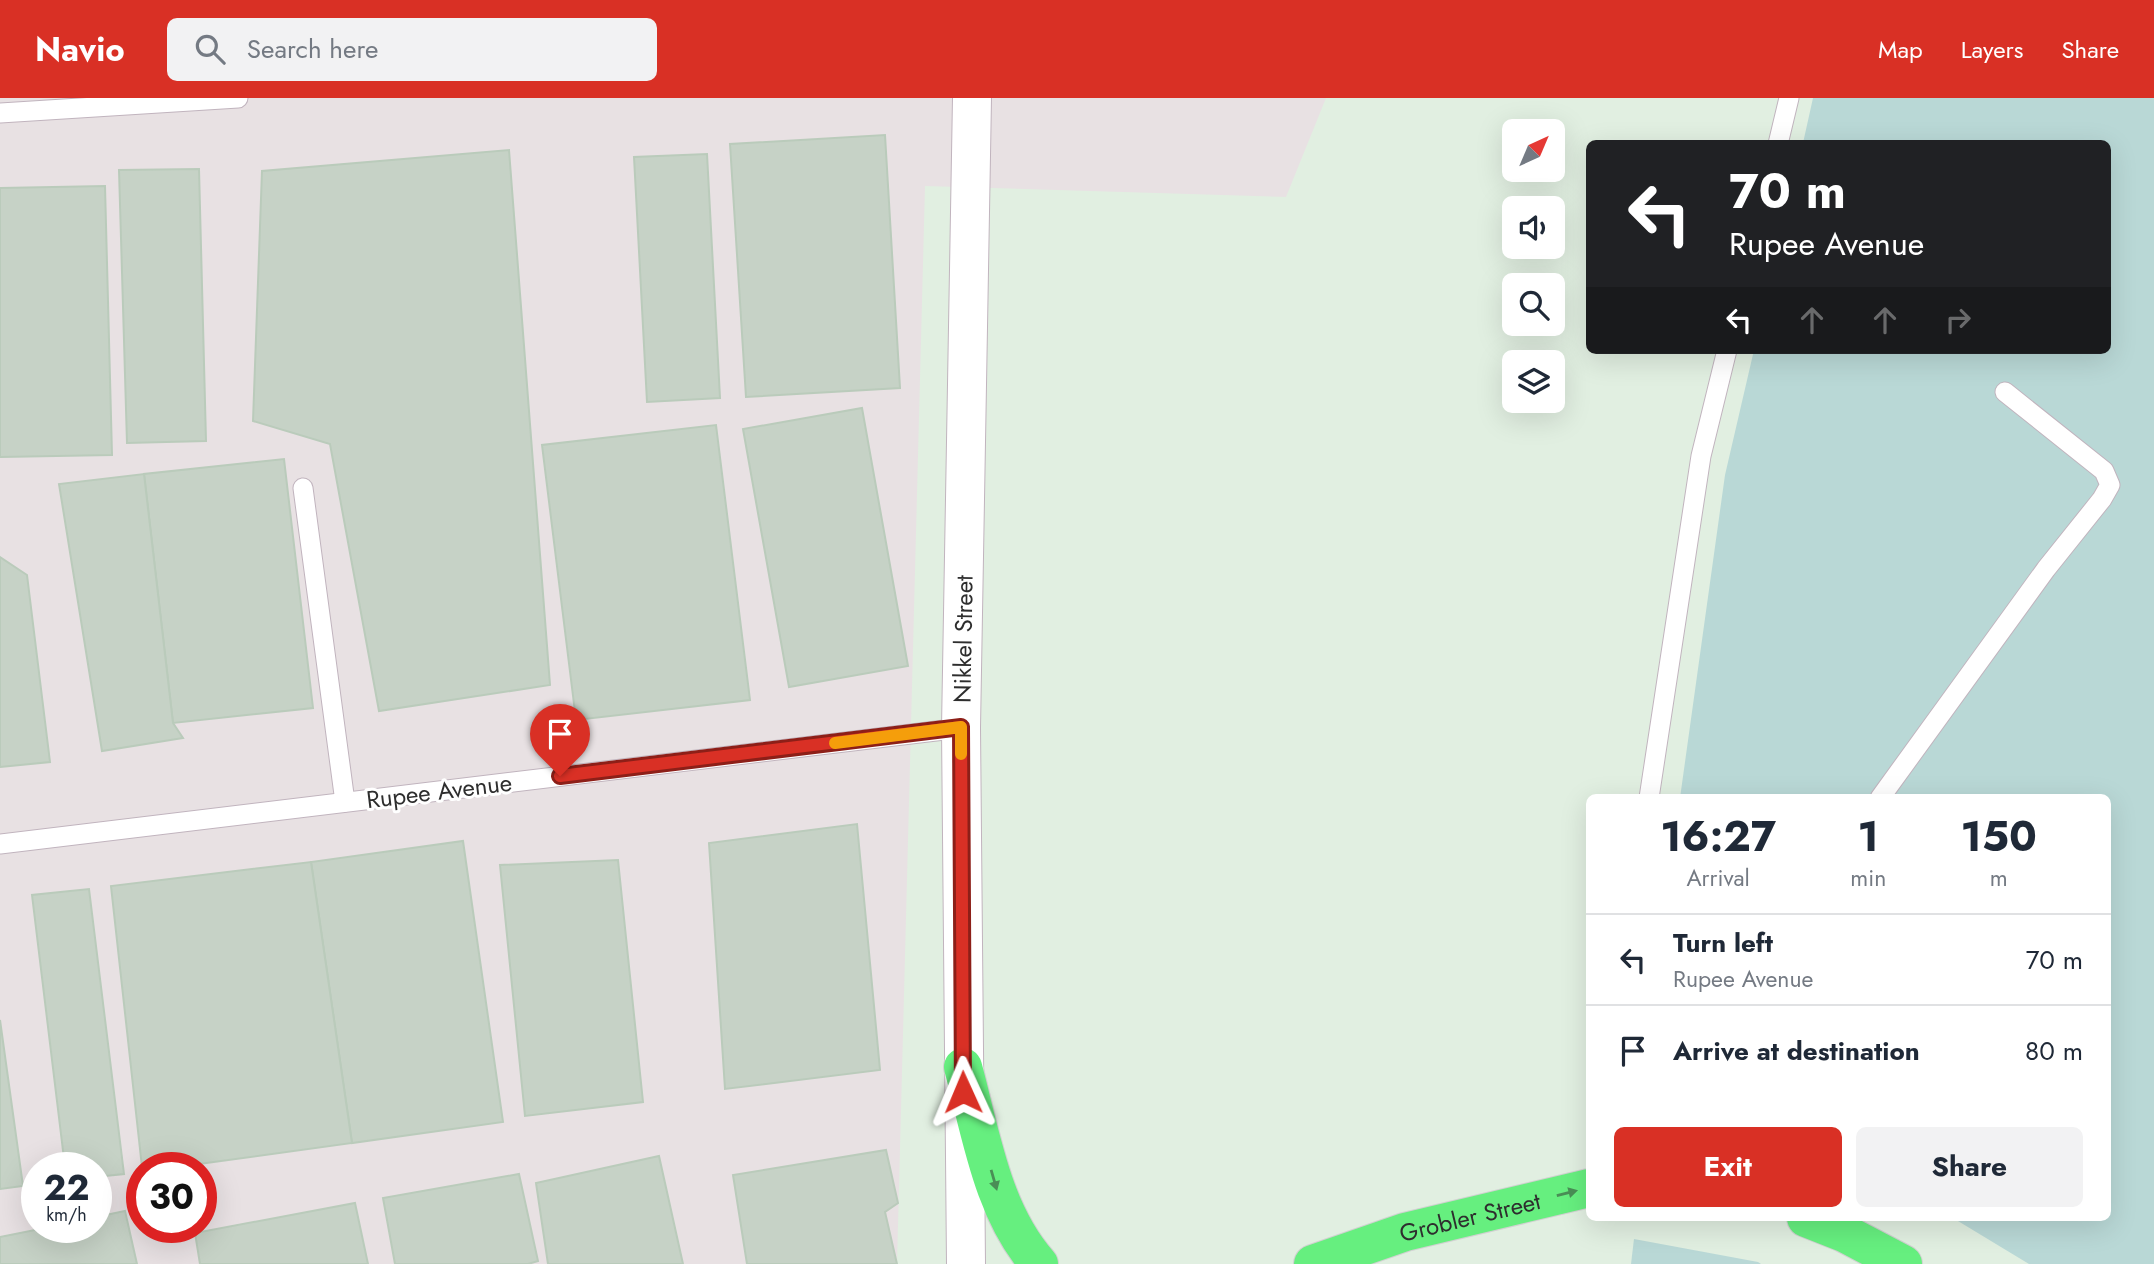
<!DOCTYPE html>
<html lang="en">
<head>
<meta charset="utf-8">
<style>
	:root { --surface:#fff; --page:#f2f2f3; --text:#1f2937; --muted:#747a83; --line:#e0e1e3; --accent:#d93025 }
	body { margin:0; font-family:Jost,sans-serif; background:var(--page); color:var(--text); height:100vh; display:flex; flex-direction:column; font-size:26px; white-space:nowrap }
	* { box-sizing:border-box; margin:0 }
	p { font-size:23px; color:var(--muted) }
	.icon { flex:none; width:38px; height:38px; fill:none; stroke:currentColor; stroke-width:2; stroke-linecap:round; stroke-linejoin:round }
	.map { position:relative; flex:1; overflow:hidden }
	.side { position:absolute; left:1586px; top:696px; width:525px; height:427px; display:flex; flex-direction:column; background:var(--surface); border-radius:10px; box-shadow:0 7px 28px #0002 }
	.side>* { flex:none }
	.top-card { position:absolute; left:1586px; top:42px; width:525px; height:214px; border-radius:10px; box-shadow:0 7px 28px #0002; background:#202124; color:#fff; overflow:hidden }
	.needle { width:46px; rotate:44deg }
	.buttons { position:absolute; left:1502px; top:21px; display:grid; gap:14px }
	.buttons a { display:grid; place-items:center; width:63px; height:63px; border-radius:10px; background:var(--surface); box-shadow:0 7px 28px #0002; font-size:35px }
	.speed { position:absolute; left:21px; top:1054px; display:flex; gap:14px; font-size:35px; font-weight:700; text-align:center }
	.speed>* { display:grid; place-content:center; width:91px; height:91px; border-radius:50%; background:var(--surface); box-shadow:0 7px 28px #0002; line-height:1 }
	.speed small { font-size:18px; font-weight:400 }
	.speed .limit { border:10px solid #d22; background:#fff; color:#111 }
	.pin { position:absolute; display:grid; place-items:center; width:60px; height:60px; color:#fff; margin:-72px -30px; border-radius:50% 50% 50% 0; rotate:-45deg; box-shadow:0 0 7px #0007 }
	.pin .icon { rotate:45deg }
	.me { position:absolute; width:77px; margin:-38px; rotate:359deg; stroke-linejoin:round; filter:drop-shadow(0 0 5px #0008) }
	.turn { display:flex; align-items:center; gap:24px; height:147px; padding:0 28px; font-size:32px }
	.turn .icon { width:91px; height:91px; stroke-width:2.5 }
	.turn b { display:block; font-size:49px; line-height:60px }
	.lanes { display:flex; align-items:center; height:66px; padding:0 28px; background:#0003; justify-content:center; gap:35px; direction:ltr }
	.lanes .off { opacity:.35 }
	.eta { display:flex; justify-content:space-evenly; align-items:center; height:119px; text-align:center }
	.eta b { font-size:42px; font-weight:700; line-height:49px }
	.action { display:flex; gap:14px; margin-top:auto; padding:14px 28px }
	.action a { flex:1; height:80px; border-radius:10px; background:var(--accent); color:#fff; font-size:28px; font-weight:700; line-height:80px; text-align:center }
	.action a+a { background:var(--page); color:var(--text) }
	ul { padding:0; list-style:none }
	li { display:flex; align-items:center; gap:21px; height:91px; padding:0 28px; border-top:2px solid var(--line) }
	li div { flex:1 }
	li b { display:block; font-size:26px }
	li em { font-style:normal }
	header { display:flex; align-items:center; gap:42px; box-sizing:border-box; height:98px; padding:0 35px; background:var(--accent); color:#fff }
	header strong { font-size:33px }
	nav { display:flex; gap:38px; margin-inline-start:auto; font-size:24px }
	.search { width:490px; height:63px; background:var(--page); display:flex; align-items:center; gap:18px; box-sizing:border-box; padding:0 24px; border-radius:10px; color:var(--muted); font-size:26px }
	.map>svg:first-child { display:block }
	.industrial { fill:#e8e1e3; fill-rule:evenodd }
	.cemetery { fill:#b9d8d6 }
	.building { fill:#c6d2c6; stroke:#bacbbb; stroke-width:2 }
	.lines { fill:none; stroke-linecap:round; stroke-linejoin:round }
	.lane-casing { stroke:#c1b4be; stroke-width:21 }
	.street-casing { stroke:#c1b4be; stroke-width:40 }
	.primary-casing { stroke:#d1d1d1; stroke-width:40 }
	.lane { stroke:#fff; stroke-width:19 }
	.street { stroke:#fff; stroke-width:38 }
	.primary { stroke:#66ef7f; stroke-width:38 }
	.oneway { fill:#4a8e56 }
	.route-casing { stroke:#8d1f18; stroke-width:18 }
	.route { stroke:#d93025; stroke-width:12 }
	.slow { stroke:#f59e0b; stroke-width:12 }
	.labels { text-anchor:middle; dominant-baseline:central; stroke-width:6; stroke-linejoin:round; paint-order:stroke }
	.street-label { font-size:24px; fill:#2e2e2e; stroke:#fff }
</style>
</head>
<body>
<header>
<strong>Navio</strong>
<div class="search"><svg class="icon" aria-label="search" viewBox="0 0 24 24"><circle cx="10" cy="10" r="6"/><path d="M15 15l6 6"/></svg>Search here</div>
<nav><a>Map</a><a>Layers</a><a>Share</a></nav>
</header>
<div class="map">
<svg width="2154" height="1166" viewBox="0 0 2154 1166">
	<rect width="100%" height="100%" fill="#e1efe1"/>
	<path class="industrial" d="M0 0H1326L1286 99 925 88 897 1166H0ZM37 1069H96V1129H37ZM142 1069H201V1129H142Z"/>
	<g class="cemetery">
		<path d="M1813 0H2154V1166H2029L1953 1120H2107V700H1680L1725 377 1754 252H2107V46L1803 45Z"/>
		<path d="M1634 1141 1758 1164 1761 1166H1631Z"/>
	</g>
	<g class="building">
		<path d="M885 37 900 290 746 299 730 46Z"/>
		<path d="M509 52 550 587 379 613 330 346 253 323 262 73Z"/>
		<path d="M707 56 720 300 647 304 634 59Z"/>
		<path d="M199 71 206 343 127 345 119 72Z"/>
		<path d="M105 88 112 357 0 359V90Z"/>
		<path d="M862 310 908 568 789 589 743 331Z"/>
		<path d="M716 327 750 602 576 622 542 347Z"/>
		<path d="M284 361 313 610 173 625 144 376Z"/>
		<path d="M144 376 173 625 183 640 102 653 59 386Z"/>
		<path d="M0 459 27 477 50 664 0 669Z"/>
		<path d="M857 726 880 972 725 991 709 745Z"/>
		<path d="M463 743 503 1024 352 1045 311 764Z"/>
		<path d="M618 762 643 1004 525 1018 500 767Z"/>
		<path d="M311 764 352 1045 177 1069H142L111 788Z"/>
		<path d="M89 791 124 1076 96 1079V1069H65L32 797Z"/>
		<path d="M0 922 23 1088 0 1091Z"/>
		<path d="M886 1052 898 1105 885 1114 897 1166H747L733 1077Z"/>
		<path d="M659 1058 683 1166H548L536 1085Z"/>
		<path d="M519 1076 538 1163 528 1166H395L383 1100Z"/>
		<path d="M355 1105 368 1166H200L195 1135Z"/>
		<path d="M125 1113 137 1166H0V1139L50 1129H96V1119Z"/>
	</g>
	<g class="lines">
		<g class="lane-casing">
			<g id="lane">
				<path d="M0 15 238 0"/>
				<path d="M1778 46 1789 0"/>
				<path d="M303 390 345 704"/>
				<path d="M1649 700 1701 358 1727 252"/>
				<path d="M1880 700 2046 471 2102 401 2110 387 2104 373 2005 294"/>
				<path d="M0 746 961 630"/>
			</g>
		</g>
		<g class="street-casing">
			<g id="street">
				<path id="s1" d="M966 1166 961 630 972 0"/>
			</g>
		</g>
		<g class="primary-casing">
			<g id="primary">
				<path d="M963 969C981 1036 992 1113 1039 1166"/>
				<path d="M1806 1120 1844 1135 1903 1166"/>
				<path id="s2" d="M1313 1166 1405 1134 1589 1090"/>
			</g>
		</g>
		<use href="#lane" class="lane"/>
		<use href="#street" class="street"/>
		<use href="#primary" class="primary"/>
	</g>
	<defs><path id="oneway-solid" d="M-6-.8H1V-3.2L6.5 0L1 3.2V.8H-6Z" transform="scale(1.75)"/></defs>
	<g class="oneway">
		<use href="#oneway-solid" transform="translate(994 1082) rotate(74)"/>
		<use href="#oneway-solid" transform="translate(1567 1095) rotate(-14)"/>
	</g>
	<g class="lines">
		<g class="route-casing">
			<path id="route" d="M560 678 961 629 963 994"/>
		</g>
		<use href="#route" class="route"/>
		<path class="slow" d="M835 645 961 629V656"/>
	</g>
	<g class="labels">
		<g class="street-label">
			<text stroke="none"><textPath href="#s1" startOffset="625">Nikkel Street</textPath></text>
			<text transform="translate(439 693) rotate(-7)">Rupee Avenue</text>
			<text stroke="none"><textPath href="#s2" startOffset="164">Grobler Street</textPath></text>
		</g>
	</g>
</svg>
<div class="buttons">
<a><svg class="needle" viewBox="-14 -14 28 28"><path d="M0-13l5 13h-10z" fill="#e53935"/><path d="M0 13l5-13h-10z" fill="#747a83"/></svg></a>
<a><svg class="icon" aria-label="sound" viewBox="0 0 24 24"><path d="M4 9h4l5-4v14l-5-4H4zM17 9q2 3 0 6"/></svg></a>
<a><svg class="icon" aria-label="search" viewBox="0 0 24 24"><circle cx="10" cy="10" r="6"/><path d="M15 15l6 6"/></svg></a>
<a><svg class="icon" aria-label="layers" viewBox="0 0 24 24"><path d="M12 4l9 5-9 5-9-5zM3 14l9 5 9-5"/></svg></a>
</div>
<div class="speed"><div>22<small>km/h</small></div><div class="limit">30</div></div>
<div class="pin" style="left:560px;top:678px;background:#d93025"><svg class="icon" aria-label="arrive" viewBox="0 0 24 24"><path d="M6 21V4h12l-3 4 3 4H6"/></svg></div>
<svg class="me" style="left:963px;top:994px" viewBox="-20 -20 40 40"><path d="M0-17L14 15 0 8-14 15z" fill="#d93025" stroke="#fff" stroke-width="4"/></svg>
<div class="top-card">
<div class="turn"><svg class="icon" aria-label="left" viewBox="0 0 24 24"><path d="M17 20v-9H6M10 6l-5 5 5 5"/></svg><div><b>70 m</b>Rupee Avenue</div></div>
<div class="lanes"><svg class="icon" aria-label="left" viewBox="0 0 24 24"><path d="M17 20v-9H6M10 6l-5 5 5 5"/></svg><svg class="icon off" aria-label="ahead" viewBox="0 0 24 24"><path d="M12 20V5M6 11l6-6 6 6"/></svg><svg class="icon off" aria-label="ahead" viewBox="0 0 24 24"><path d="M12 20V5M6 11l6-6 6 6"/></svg><svg class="icon off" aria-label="right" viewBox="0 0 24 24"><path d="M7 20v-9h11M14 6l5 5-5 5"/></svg></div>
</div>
<section class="side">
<div class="eta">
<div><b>16:27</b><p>Arrival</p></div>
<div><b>1</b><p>min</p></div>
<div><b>150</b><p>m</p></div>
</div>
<ul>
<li><svg class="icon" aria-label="left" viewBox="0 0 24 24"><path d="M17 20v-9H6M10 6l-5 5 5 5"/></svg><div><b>Turn left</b><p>Rupee Avenue</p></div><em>70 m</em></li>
<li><svg class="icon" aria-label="arrive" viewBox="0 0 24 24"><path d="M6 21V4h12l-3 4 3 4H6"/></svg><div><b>Arrive at destination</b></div><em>80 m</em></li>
</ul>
<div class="action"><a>Exit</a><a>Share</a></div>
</section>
</div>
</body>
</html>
